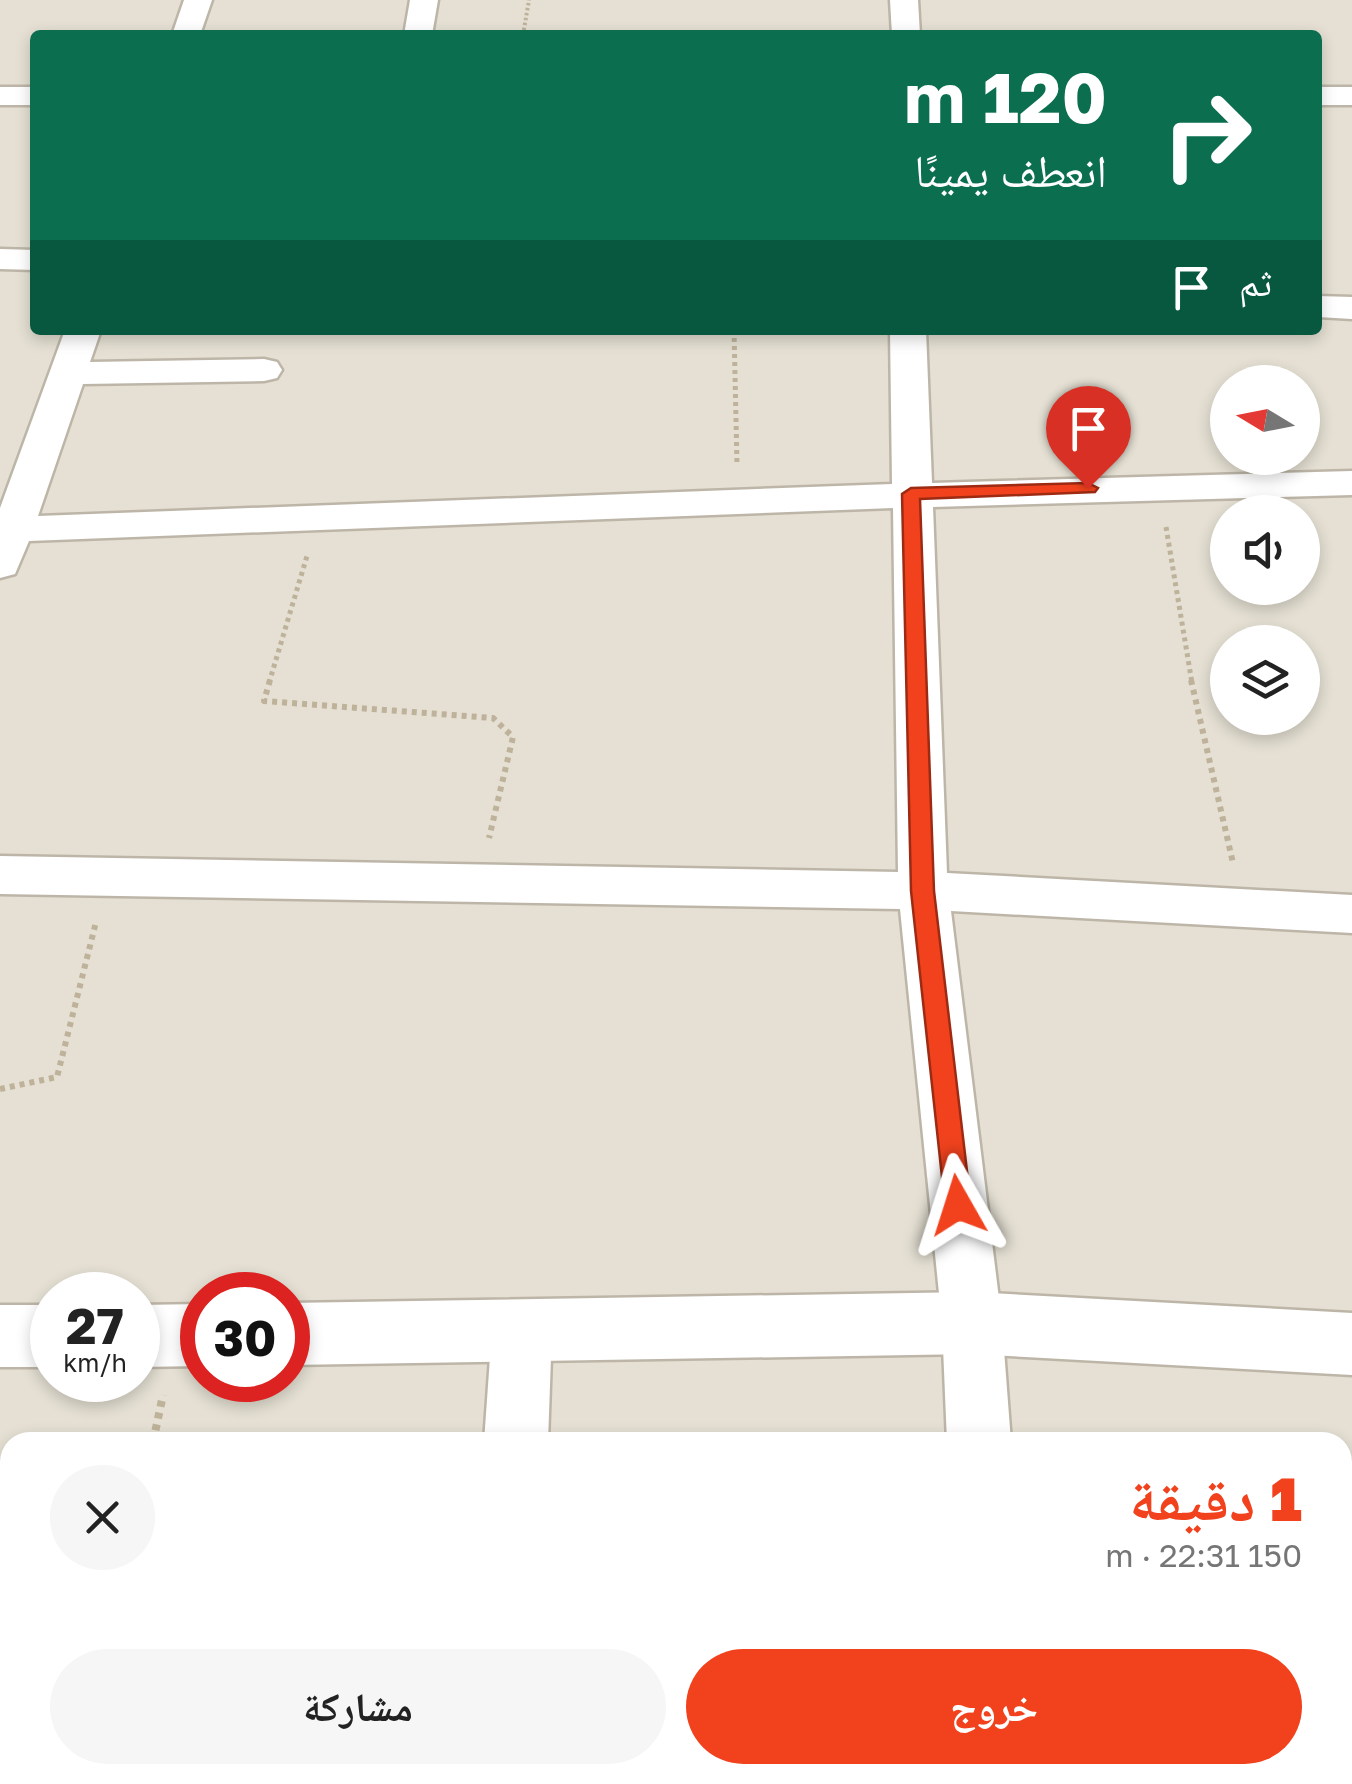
<!DOCTYPE html>
<html lang="ar">
<head>
<meta charset="utf-8">
<style>
	:root { --surface:#fff; --page:#f6f6f6; --text:#222; --muted:#767676; --accent:#f1421d }
	body { margin:0; font-family:"Golos Text","Noto Naskh Arabic",sans-serif; background:var(--page); color:var(--text); direction:rtl; height:100vh; display:flex; flex-direction:column; font-size:38px; white-space:nowrap }
	* { box-sizing:border-box; margin:0 }
	p { font-size:32px; color:var(--muted) }
	.icon { flex:none; width:55px; height:55px; fill:none; stroke:currentColor; stroke-width:2; stroke-linecap:round; stroke-linejoin:round }
	.map { position:relative; flex:1; overflow:hidden; direction:ltr }
	.details { position:absolute; left:0px; top:1432px; width:1352px; height:352px; display:flex; flex-direction:column; background:var(--surface); border-radius:30px 30px 0 0; box-shadow:0 5px 15px #0003; direction:rtl }
	.details>* { flex:none }
	.top-card { position:absolute; left:30px; top:30px; width:1292px; height:305px; border-radius:10px; box-shadow:0 5px 15px #0003; direction:rtl; background:#0b6e4f; color:#fff; overflow:hidden }
	.needle { width:65px; rotate:280deg }
	.tools { position:absolute; left:1210px; top:365px; display:grid; gap:20px }
	.tools a { display:grid; place-items:center; width:110px; height:110px; border-radius:50%; background:var(--surface); box-shadow:0 5px 15px #0003; font-size:50px }
	.speed { position:absolute; left:30px; top:1272px; display:flex; gap:20px; font-size:50px; font-weight:700; text-align:center }
	.speed>* { display:grid; place-content:center; width:130px; height:130px; border-radius:50%; background:var(--surface); box-shadow:0 5px 15px #0003; line-height:1 }
	.speed small { font-size:25px; font-weight:400 }
	.speed .limit { border:15px solid #d22; background:#fff; color:#111 }
	.pin { position:absolute; display:grid; place-items:center; width:85px; height:85px; color:#fff; margin:-102px -42px; border-radius:50% 50% 50% 0; rotate:-45deg; box-shadow:0 0 10px #0007 }
	.pin .icon { rotate:45deg }
	.me { position:absolute; width:110px; margin:-55px; rotate:354deg; stroke-linejoin:round; filter:drop-shadow(0 0 8px #0008) }
	.turn { display:flex; align-items:center; gap:35px; height:210px; padding:0 50px; font-size:45px }
	.turn .icon { width:130px; height:130px; stroke-width:2.5 }
	.turn b { display:block; font-size:70px; line-height:85px }
	.then { display:flex; align-items:center; height:95px; padding:0 50px; background:#0003; gap:20px; font-size:38px }
	.round { display:grid; place-items:center; flex:none; width:105px; height:105px; border-radius:52px; background:var(--page) }
	.head { display:flex; align-items:center; justify-content:space-between; height:170px; padding:0 50px }
	h1 { font-size:60px; font-weight:800; line-height:75px; color:var(--accent) }
	.cta { display:flex; gap:20px; margin-top:auto; padding:20px 50px }
	.cta a { flex:1; height:115px; border-radius:60px; background:var(--accent); color:#fff; font-size:40px; font-weight:800; line-height:115px; text-align:center }
	.cta a+a { background:var(--page); color:var(--text) }
	.map>svg:first-child { display:block }
	.residential { fill:#e5e0d3; fill-rule:evenodd }
	.lines { fill:none; stroke-linecap:round; stroke-linejoin:round }
	.minor-casing { stroke:#bdb6a8; stroke-width:5 }
	.tertiary-casing { stroke:#bdb6a8; stroke-width:5 }
	.path-far3 { stroke:#beb29a; stroke-width:4; stroke-dasharray:2.5 2.5; stroke-linecap:butt }
	.path-far2 { stroke:#beb29a; stroke-width:5; stroke-dasharray:4 4; stroke-linecap:butt }
	.path-far1 { stroke:#beb29a; stroke-width:6; stroke-dasharray:5 5; stroke-linecap:butt }
	.path { stroke:#beb29a; stroke-width:8; stroke-dasharray:6 6; stroke-linecap:butt }
	.minor { fill:#fff; fill-rule:evenodd }
	.tertiary { fill:#fff; fill-rule:evenodd }
	.route { fill:#f1421d; stroke:#9d2b13; stroke-width:2.5 }
</style>
</head>
<body>
<div class="map">
<svg width="1352" height="1784" viewBox="0 0 1352 1784">
	<rect width="100%" height="100%" fill="#f2eee5"/>
	<path class="residential" d="M0 0H1352V1784H0ZM35 35H1318V330H35ZM1228 382H1302V458H1228ZM1228 512H1302V588H1228ZM1228 642H1302V718H1228ZM52 1295H138V1380H52ZM202 1295H288V1380H202ZM10 1442H1342V1775H10Z"/>
	<g class="lines">
		<g class="minor-casing">
			<g id="minor">
				<path d="M184 0H212L200 35H172Z"/>
				<path d="M410 0H438L432 35H404Z"/>
				<path d="M890 0H918L920 35H892Z"/>
				<rect x="0" y="87" width="35" height="18"/>
				<rect x="1318" y="87" width="34" height="18"/>
				<path d="M0 249 35 250V270L0 269Z"/>
				<path d="M1318 296 1352 297V319L1318 317Z"/>
				<path d="M65 330H101L90 362 264 359 277 362 282 370 277 378 264 381 83 384 38 516 892 484 890 330H926L932 483 1352 471V495L933 507 947 873 1352 895V933L951 911 1002 1323 1011 1442H947L942 1323 900 909 0 894V856L898 872 893 508 29 541 15 574 0 578V508Z"/>
				<path d="M522 1301 544 1309 552 1329 548 1442H484L492 1329 500 1309Z"/>
				<path d="M10 1715V1775H36L17 1784H0V1716Z"/>
				<path d="M964 1775H1036L1037 1784H965Z"/>
			</g>
		</g>
		<g class="tertiary-casing">
			<g id="tertiary">
				<path d="M972 1292 1352 1313V1375L972 1354 288 1365V1303Z"/>
				<path d="M202 1304V1366L138 1367V1305Z"/>
				<rect x="0" y="1305" width="52" height="62"/>
			</g>
		</g>
		<path class="path-far3" d="M523 35 529 0"/>
		<g class="path-far2">
			<path d="M734 330 737 464"/>
			<path d="M1166 527 1192 683"/>
			<path d="M269 683 307 556"/>
		</g>
		<g class="path-far1">
			<path d="M270 680 264 701 493 718 513 737 489 838"/>
			<path d="M1191 680 1233 863"/>
			<path d="M0 1089 57 1077 96 922"/>
		</g>
		<g class="path">
			<path d="M153 1442 163 1395"/>
			<path d="M82 1784 84 1775"/>
			<path d="M335 1784 336 1775"/>
		</g>
		<use href="#minor" class="minor"/>
		<use href="#tertiary" class="tertiary"/>
	</g>
	<path class="route" d="M1088 483 1098 488 1095 492 920 499 934 891 971 1205 968 1213 958 1217 949 1213 945 1205 911 891 902 494 911 488Z"/>
</svg>
<div class="tools">
<a><svg class="needle" viewBox="-14 -14 28 28"><path d="M0-13l5 13h-10z" fill="#e53935"/><path d="M0 13l5-13h-10z" fill="#767676"/></svg></a>
<a><svg class="icon" aria-label="sound" viewBox="0 0 24 24"><path d="M4 9h4l5-4v14l-5-4H4zM17 9q2 3 0 6"/></svg></a>
<a><svg class="icon" aria-label="layers" viewBox="0 0 24 24"><path d="M12 4l9 5-9 5-9-5zM3 14l9 5 9-5"/></svg></a>
</div>
<div class="speed"><div>27<small>km/h</small></div><div class="limit">30</div></div>
<div class="pin" style="left:1088px;top:488px;background:#d93025"><svg class="icon" aria-label="arrive" viewBox="0 0 24 24"><path d="M6 21V4h12l-3 4 3 4H6"/></svg></div>
<svg class="me" style="left:958px;top:1205px" viewBox="-20 -20 40 40"><path d="M0-17L14 15 0 8-14 15z" fill="#f1421d" stroke="#fff" stroke-width="4"/></svg>
<div class="top-card">
<div class="turn"><svg class="icon" aria-label="right" viewBox="0 0 24 24"><path d="M7 20v-9h11M14 6l5 5-5 5"/></svg><div><b>120 m</b>انعطف يمينًا</div></div>
<div class="then">ثم<svg class="icon" aria-label="arrive" viewBox="0 0 24 24"><path d="M6 21V4h12l-3 4 3 4H6"/></svg></div>
</div>
<section class="details">
<div class="head"><div><h1>1 دقيقة</h1><p>150 m · 22:31</p></div><a class="round"><svg class="icon" aria-label="close" viewBox="0 0 24 24"><path d="M6 6l12 12M18 6L6 18"/></svg></a></div>
<div class="cta"><a>خروج</a><a>مشاركة</a></div>
</section>
</div>
</body>
</html>
